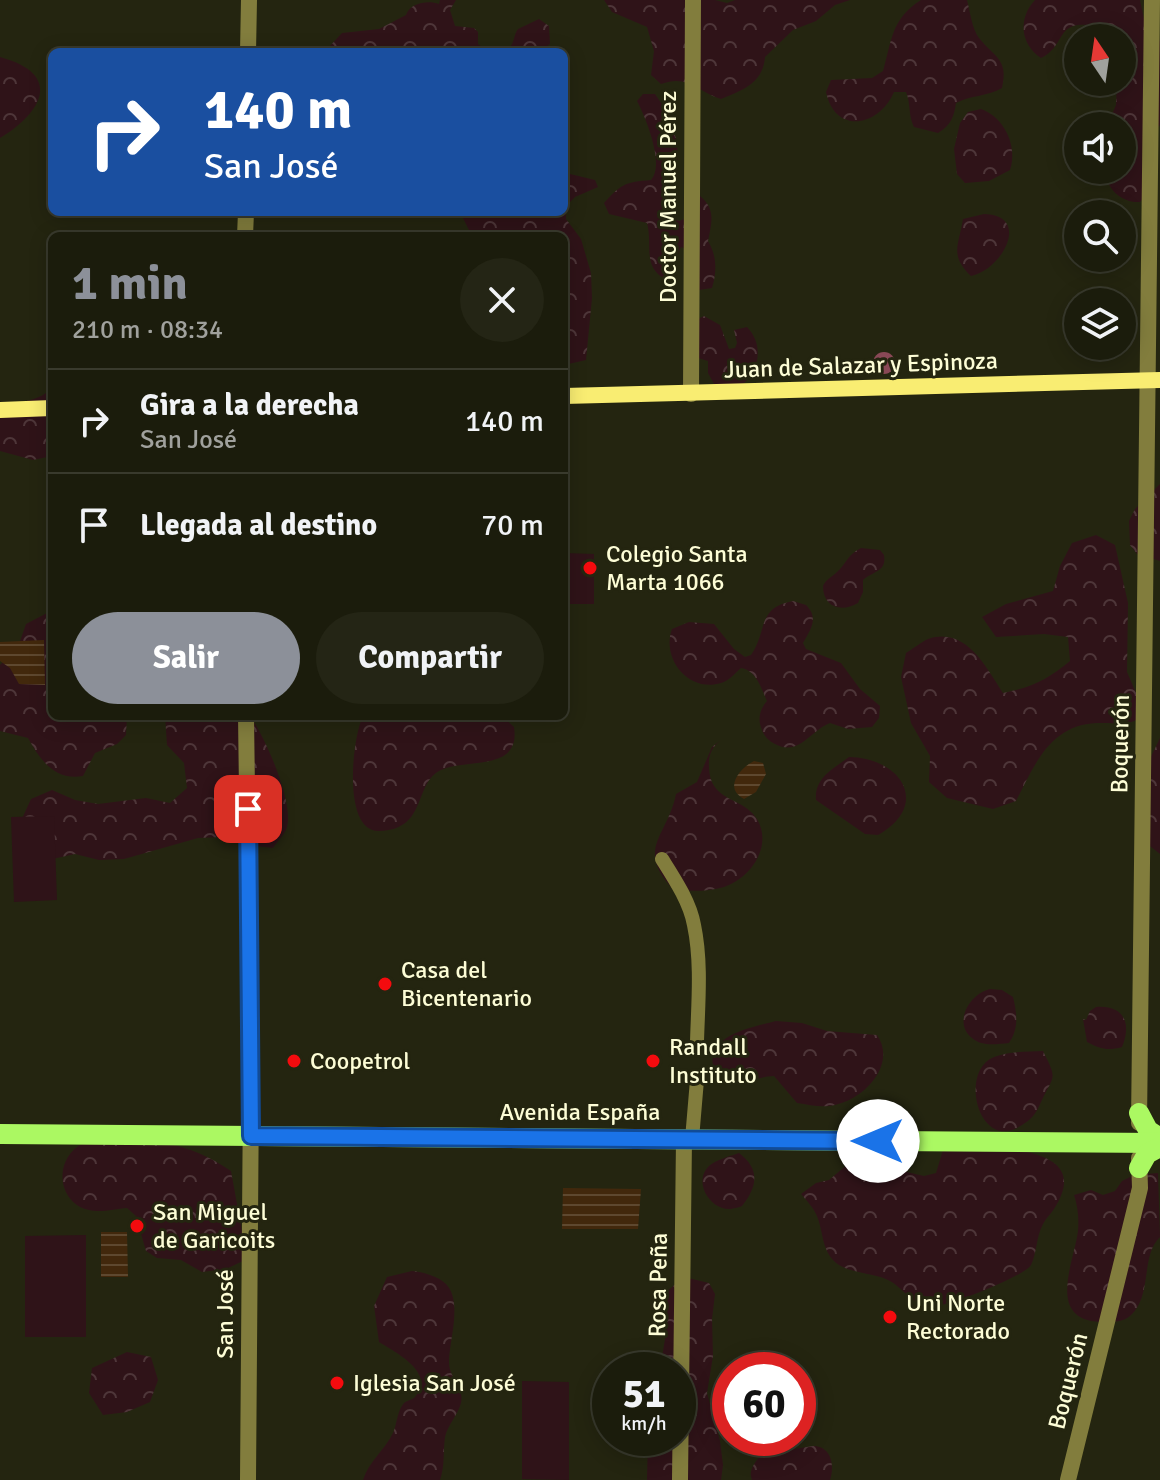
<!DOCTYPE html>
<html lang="es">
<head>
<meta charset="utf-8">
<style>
	:root { --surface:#1b1c0c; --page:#242515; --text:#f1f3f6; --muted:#a0a19d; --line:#393a2d; --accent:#8c9099 }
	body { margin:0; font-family:Signika,sans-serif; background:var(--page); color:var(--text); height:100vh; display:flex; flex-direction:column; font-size:30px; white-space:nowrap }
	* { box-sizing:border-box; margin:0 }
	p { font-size:26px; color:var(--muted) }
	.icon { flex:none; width:44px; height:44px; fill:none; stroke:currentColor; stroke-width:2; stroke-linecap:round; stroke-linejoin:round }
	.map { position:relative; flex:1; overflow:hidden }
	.side { position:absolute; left:48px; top:232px; width:520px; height:488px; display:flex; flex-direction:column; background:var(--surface); border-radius:12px; box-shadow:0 4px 20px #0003,0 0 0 2px var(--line) }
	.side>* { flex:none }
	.guide { position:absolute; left:48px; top:48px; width:520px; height:168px; border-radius:12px; box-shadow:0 4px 20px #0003,0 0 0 2px var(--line); background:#1a4fa0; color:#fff; overflow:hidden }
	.needle { width:52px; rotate:347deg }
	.tools { position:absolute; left:1064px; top:24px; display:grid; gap:16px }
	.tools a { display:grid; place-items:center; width:72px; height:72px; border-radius:50%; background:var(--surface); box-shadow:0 4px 20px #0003,0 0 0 2px var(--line); font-size:40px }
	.speed { position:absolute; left:592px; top:1352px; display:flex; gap:16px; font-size:40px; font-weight:700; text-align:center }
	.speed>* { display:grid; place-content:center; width:104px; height:104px; border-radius:50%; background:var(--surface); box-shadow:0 4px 20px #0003,0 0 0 2px var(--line); line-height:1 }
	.speed small { font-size:20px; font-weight:400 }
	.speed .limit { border:12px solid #d22; background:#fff; color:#111 }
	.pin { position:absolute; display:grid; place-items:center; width:68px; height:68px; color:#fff; margin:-34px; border-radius:16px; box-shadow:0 4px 12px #0006 }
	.me { position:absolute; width:88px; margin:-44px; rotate:270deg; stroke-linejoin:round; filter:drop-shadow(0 0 6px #0008) }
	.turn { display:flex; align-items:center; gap:28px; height:168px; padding:0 24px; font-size:36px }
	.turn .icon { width:104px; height:104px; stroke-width:2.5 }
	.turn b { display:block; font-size:56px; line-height:68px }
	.round { display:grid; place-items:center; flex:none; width:84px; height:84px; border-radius:42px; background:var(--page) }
	.summary { display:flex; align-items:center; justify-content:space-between; height:136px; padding:0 24px }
	h1 { font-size:48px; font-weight:800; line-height:60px; color:var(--accent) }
	.button { display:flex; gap:16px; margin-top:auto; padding:16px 24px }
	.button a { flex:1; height:92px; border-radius:48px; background:var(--accent); color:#fff; font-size:32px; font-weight:800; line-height:92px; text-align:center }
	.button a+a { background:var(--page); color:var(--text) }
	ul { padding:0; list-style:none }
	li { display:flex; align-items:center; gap:24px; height:104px; padding:0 24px; border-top:2px solid var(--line) }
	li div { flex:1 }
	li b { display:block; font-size:30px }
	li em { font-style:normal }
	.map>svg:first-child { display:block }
	.forest { fill:url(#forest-crowns) }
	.pitch { fill:#2f1318 }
	.water { fill:url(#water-rules) }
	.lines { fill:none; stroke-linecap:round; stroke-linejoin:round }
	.lane { stroke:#827d3d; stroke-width:14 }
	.street { stroke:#827d3d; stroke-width:16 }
	.secondary { stroke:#f9ed72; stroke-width:16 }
	.primary { stroke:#abf862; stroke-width:20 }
	.tree { fill:#894856 }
	.route-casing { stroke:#114b97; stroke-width:20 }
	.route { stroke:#1a73e8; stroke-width:14 }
	.poi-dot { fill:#f40b0e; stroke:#242510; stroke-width:3 }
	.labels { text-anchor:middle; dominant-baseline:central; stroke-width:6; stroke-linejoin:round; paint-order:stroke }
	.street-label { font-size:24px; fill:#fdfdd6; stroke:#242510 }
	.poi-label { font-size:24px; fill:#fdfdd6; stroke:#242510; text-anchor:start }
</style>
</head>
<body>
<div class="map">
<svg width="1160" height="1480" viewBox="0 0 1160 1480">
	<defs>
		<pattern id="forest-crowns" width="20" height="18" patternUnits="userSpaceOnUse" patternTransform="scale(2)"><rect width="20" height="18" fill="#2f1318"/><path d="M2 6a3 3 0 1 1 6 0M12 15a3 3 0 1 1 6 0" fill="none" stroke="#4e3639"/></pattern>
		<pattern id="water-rules" width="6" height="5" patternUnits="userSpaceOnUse" patternTransform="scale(2)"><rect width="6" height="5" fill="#42280c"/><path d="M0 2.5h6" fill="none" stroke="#5e482f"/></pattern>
	</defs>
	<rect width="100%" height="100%" fill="#242510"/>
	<g class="forest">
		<path d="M440 0H456L450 10 455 26 474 28 478 32V44C486 50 501 55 510 47 514 43 514 34 518 29L539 19 549 26 550 44 539 52H329V47L342 33 379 29 406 15C410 3 428 0 439 4Z"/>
		<path d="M604 0H715L727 3 735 0H850L835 5 816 21 793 30 765 57C763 83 743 90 721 99 696 91 688 74 661 84L651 75 654 51 647 27 612 12Z"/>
		<path d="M921 0H967C970 11 972 29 979 38 994 57 1009 59 1002 88 986 97 971 95 956 103 954 117 951 125 938 133L914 127C908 115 911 104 906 92H894C879 127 835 135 826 92L831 80 872 78 883 71C892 40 891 19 921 0Z"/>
		<path d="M1035 0H1140L1144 19 1160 41V125L1154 132 1149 193 1140 202C1121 203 1107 189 1104 170H1122V126H1107L1116 105 1117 82H1122V38H1095L1087 25C1056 22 1065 47 1041 58 1020 44 1018 18 1035 0Z"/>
		<path d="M0 57C63 74 43 112 0 138Z"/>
		<path d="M643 94H655L668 113 677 142 678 168 666 202 667 215 679 221 690 217 699 195C716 209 712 221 708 241 717 256 717 272 712 288L699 290 693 252 681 247 676 259 675 272 665 279C642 266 653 246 647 223L609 214 604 203C621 184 625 182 651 180 665 165 646 118 637 101Z"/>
		<path d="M981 109C1004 117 1018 146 1010 170L989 181 965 183 957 174 954 149 960 123 968 112Z"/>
		<path d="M570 174 595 180 598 187 575 197 566 206V219L581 239 591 273 592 298 586 360 564 365V236H472L460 212H564V176Z"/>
		<path d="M984 214C1032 215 1002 270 971 276 949 255 959 245 963 219Z"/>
		<path d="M704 316 720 325 729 349 735 348 737 343 734 330 747 327C765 346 759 372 740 387L714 384 708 373V361L698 358V319Z"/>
		<path d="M52 388V456L33 460 0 451V404C19 402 38 402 52 388Z"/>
		<path d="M1160 484V561L1137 554 1130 545 1129 521 1135 509Z"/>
		<path d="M1096 535 1115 545 1128 603 1127 672 1146 716C1120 728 1123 722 1097 723 1050 725 1035 764 1016 801L993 809 947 798 929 782 930 756 911 723 901 677 906 653C913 649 921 642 928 639 966 626 986 667 1003 693 1030 688 1049 679 1070 661L1068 637 1044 634 996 637 982 617 1006 604 1053 591 1060 566 1072 543Z"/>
		<path d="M861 548 880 550 884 555C887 572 873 571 863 580V592L858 603C841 613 823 607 823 586 827 578 831 578 837 572 846 564 848 554 861 548Z"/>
		<path d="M793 601 806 605C819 618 811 629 803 643L806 649 841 663 860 689 880 706 879 718 872 727 848 729 830 723C811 730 799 757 775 744 769 741 764 736 762 730 757 719 760 709 767 701 761 688 757 671 741 668 735 673 729 681 721 683 689 693 661 659 672 629L689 622 714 624 734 649 745 657 751 655C768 631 756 608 793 601Z"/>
		<path d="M49 612H52V716H127L126 735 117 744 95 753 83 776C55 781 40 760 28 738L0 731V665L18 647 26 624Z"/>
		<path d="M165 716H250C265 737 294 802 287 827 285 834 277 842 273 848L247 845 224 837 198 838 124 859 99 860 75 854 48 860 20 823 31 799 52 790 75 800 98 804 146 798 170 803 187 788 184 763 167 745Z"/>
		<path d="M363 716H502L514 727C521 772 468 758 441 770 413 783 428 830 379 831 342 832 352 738 363 716Z"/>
		<path d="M1160 738V854L1146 843 1144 771Z"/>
		<path d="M721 740C712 747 708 755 709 767 710 803 743 796 757 819 773 846 751 878 724 887 708 892 690 891 674 890 634 849 668 836 676 794L697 782 712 747Z"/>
		<path d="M849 757C902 758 931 805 878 835L865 834 816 800C814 778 833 769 849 757Z"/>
		<path d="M990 989 1002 990 1013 997C1017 1013 1019 1029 1009 1043 997 1044 982 1047 972 1038 953 1023 969 994 990 989Z"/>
		<path d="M1096 1007C1124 1005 1132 1023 1122 1047 1108 1051 1100 1049 1087 1042L1083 1019 1086 1020 1090 1011Z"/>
		<path d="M776 1021 802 1023 827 1031 877 1035C897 1064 865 1099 835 1105 823 1108 810 1105 797 1103L774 1076C761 1076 749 1084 736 1083 728 1083 719 1079 715 1071 700 1036 754 1027 776 1021Z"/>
		<path d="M1043 1051C1058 1081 1054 1074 1041 1102 1035 1116 1031 1120 1017 1128 978 1148 959 1071 994 1057 1009 1051 1028 1052 1043 1051Z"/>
		<path d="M104 1135C154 1141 187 1141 231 1171L247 1259 226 1269 202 1272 181 1260 157 1258 146 1251 136 1216 127 1208C116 1209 100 1213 89 1210 63 1205 55 1173 70 1154 78 1143 92 1140 104 1135Z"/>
		<path d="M1012 1148C1049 1156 1081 1166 1054 1209 1050 1215 1046 1218 1043 1224 1036 1237 1037 1253 1031 1265 1025 1276 945 1308 930 1307 913 1305 904 1289 890 1281 874 1272 845 1274 833 1260 821 1247 823 1228 816 1214 813 1207 806 1200 801 1194L816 1183 829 1180 848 1164 861 1161 887 1164 898 1170 924 1176 936 1173 943 1150Z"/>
		<path d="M739 1153C760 1169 758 1186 742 1206 740 1207 732 1209 729 1209 709 1209 693 1181 709 1166 716 1160 730 1156 739 1153Z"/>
		<path d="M1158 1173 1160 1237C1140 1256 1153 1296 1130 1316 1122 1323 1110 1322 1100 1322 1046 1320 1074 1262 1078 1231 1079 1219 1078 1207 1074 1195L1091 1190 1103 1195 1115 1191 1122 1181 1134 1175Z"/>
		<path d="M412 1271C423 1272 438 1276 446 1284 463 1302 449 1340 449 1363 449 1377 465 1389 461 1403 458 1415 448 1424 445 1437 443 1451 445 1466 440 1480H363C369 1461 385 1450 393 1433 397 1424 397 1411 404 1403 406 1401 414 1399 415 1397 437 1373 395 1352 379 1342L374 1306 387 1277Z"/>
		<path d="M684 1277 709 1283 715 1294 712 1319 713 1356 707 1393 720 1441 723 1465 721 1480H647L648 1438H678V1370H660L665 1339 659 1302 666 1292Z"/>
		<path d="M127 1352 151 1357 158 1380 150 1402 127 1412 103 1415 89 1393 92 1368Z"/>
		<path d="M813 1446C831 1446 835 1465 830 1480H752C748 1470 755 1462 762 1454Z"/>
	</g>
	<g class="pitch">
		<path d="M564 553 594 554V604H564Z"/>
		<path d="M54 816 57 900 14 902 11 817Z"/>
		<path d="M86 1235V1337H25V1236Z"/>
		<path d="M522 1381 569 1382V1480L522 1479Z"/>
	</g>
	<g class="water">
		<path d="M44 640 45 685 19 684 10 668 0 661V642Z"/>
		<path d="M754 761 763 763 766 774 756 792 744 799C723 788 740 768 754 761Z"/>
		<path d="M563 1188 641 1189 638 1229H562Z"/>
		<path d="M101 1232H127L128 1277H101Z"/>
	</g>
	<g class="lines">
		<g class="lane">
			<path d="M662 859C674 878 690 902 694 925 702 963 698 1004 697 1042"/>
			<path d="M692 1139 697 1080"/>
		</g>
		<g class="street">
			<path d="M248 52 249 0"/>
			<path d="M245 236 246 212"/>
			<path d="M691 394 693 0"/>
			<path d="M246 716 251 1090 248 1480"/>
			<path d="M1139 1123 1152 0"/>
			<path d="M680 1480 684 1139"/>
			<path d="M1068 1480 1140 1188 1139 1158"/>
		</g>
		<g class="secondary">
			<path d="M564 396 1160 380"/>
			<path d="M0 410 52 408"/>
		</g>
		<g class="primary">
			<path d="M1139 1113 1148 1130 1160 1138"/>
			<path d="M0 1134 1160 1143"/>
			<path d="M1139 1168 1147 1154 1160 1147"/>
		</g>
	</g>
	<circle class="tree" cx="884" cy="363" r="11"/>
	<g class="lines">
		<g class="route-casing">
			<path id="route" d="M248 809 251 1136 878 1141"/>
		</g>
		<use href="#route" class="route"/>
	</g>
	<g class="poi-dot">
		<circle cx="590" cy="568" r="8"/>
		<circle cx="385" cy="984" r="8"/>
		<circle cx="294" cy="1061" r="8"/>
		<circle cx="653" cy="1061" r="8"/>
		<circle cx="137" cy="1226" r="8"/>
		<circle cx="890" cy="1317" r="8"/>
		<circle cx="337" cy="1383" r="8"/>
	</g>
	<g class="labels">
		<g class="street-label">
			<text transform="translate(668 197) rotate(-90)">Doctor Manuel Pérez</text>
			<text transform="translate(861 365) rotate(-2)">Juan de Salazar y Espinoza</text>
			<text transform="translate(1120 744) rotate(-89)">Boquerón</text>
			<text x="580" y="1112">Avenida España</text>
			<text transform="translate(658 1285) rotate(-89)">Rosa Peña</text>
			<text transform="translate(225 1314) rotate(-90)">San José</text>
			<text transform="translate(1068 1381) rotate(-76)">Boquerón</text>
		</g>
		<g class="poi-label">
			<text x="606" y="554">Colegio Santa<tspan x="606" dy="28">Marta 1066</tspan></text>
			<text x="401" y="970">Casa del<tspan x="401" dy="28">Bicentenario</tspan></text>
			<text x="669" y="1047">Randall<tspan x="669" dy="28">Instituto</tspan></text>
			<text x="310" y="1061">Coopetrol</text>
			<text x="153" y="1212">San Miguel<tspan x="153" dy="28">de Garicoits</tspan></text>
			<text x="906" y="1303">Uni Norte<tspan x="906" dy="28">Rectorado</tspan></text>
			<text x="353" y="1383">Iglesia San José</text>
		</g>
	</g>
</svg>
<div class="tools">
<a><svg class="needle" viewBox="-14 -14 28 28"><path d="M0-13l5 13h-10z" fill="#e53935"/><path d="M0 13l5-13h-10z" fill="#a0a19d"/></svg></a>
<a><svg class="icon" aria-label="sound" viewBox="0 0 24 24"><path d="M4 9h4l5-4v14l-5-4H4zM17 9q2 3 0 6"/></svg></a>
<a><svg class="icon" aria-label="search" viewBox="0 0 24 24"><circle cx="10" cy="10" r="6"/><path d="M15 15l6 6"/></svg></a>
<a><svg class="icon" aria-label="layers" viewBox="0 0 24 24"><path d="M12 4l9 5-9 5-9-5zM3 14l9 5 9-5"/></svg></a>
</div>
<div class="speed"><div>51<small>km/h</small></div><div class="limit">60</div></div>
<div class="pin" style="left:248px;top:809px;background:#d93025"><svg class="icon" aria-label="arrive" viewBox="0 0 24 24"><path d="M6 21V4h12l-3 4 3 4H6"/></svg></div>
<svg class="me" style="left:878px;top:1141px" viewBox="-20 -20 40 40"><circle r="19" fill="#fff"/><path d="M0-13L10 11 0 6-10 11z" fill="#1a73e8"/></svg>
<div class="guide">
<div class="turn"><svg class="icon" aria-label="right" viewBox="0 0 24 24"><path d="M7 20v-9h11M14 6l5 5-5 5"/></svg><div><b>140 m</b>San José</div></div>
</div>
<section class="side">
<div class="summary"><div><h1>1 min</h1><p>210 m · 08:34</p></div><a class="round"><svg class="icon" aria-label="close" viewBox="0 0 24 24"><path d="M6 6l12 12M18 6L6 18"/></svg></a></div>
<ul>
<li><svg class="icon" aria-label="right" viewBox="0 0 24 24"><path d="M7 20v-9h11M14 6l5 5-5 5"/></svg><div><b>Gira a la derecha</b><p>San José</p></div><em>140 m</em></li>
<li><svg class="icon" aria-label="arrive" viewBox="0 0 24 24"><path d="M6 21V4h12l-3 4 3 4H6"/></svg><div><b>Llegada al destino</b></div><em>70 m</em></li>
</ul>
<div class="button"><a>Salir</a><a>Compartir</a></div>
</section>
</div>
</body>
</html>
